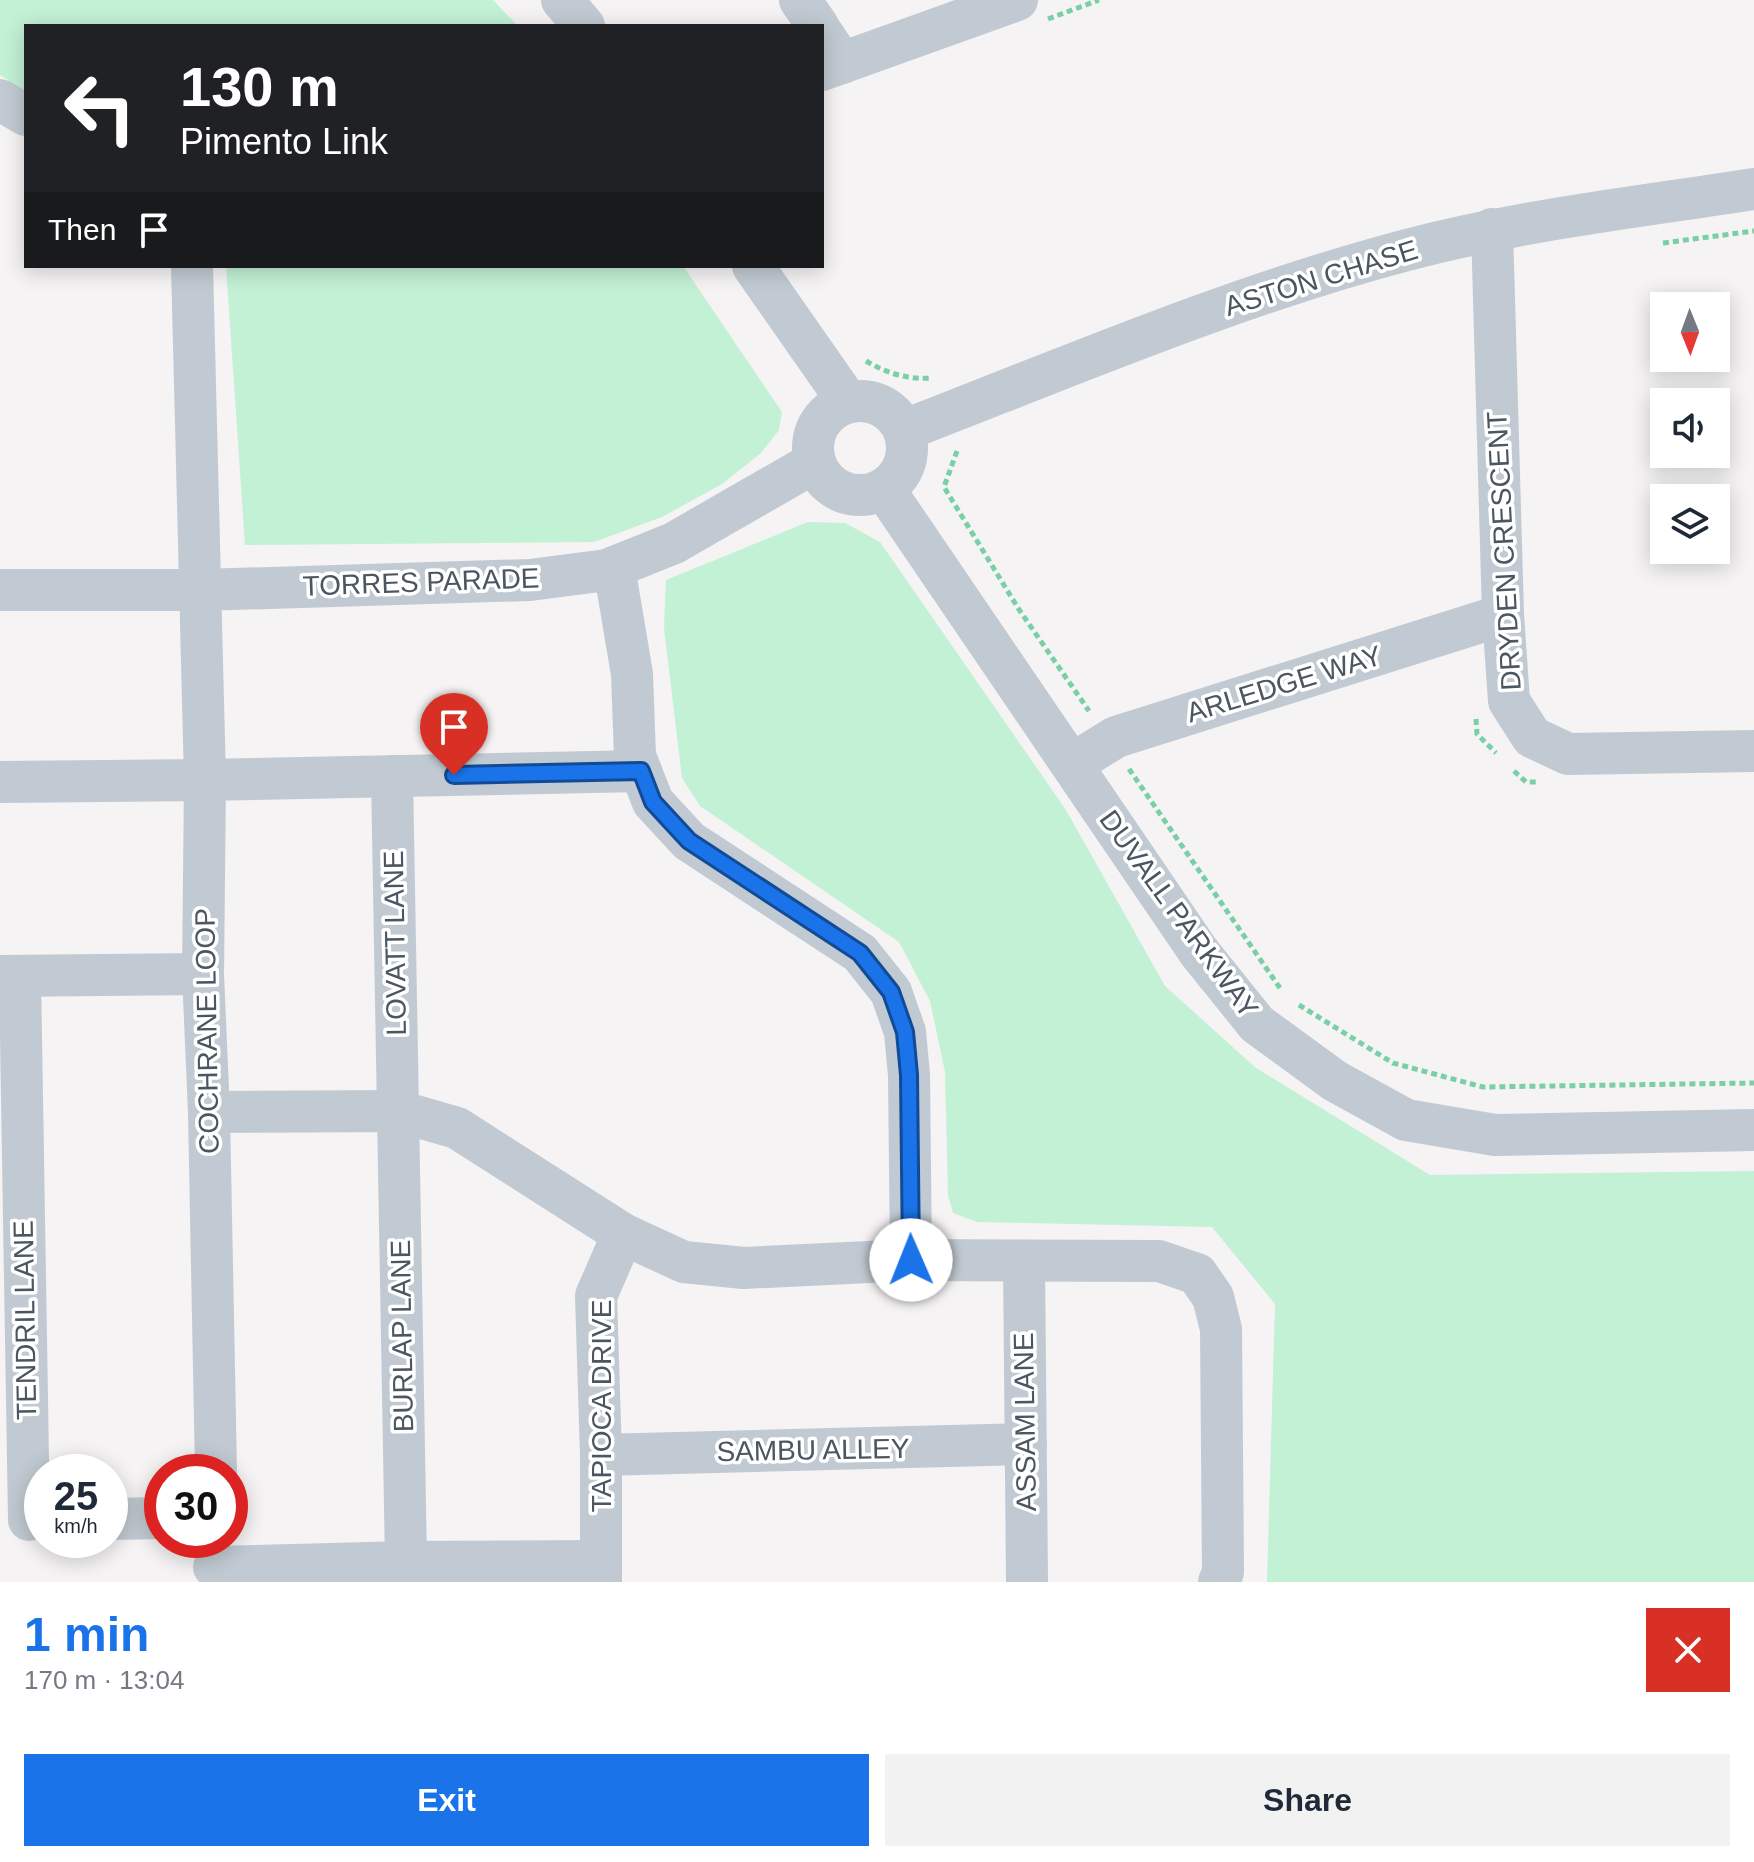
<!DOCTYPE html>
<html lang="en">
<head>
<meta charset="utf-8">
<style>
	:root { --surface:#fff; --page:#f2f2f3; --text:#1f2937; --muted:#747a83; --accent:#1a73e8 }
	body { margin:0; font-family:Helvetica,sans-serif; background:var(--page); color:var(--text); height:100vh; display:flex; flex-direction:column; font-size:30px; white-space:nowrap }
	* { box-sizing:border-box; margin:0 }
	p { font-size:26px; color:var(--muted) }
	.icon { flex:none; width:44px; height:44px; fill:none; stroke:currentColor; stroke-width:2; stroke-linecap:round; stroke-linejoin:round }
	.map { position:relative; height:1582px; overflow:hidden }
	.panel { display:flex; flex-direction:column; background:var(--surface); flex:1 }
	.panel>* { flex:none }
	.hud { position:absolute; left:24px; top:24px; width:800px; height:244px; border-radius:0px; box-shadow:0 4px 20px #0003; background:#202124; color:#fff; overflow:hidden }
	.needle { width:52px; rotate:179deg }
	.buttons { position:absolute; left:1650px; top:292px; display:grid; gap:16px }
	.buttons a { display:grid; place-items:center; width:80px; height:80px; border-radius:0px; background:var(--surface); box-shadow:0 4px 20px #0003; font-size:40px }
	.speed { position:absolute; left:24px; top:1454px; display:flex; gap:16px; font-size:40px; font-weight:700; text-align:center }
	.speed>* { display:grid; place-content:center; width:104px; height:104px; border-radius:50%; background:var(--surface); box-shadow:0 4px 20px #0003; line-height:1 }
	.speed small { font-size:20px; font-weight:400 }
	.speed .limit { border:12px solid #d22; background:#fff; color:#111 }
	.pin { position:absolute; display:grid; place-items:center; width:68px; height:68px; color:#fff; margin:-82px -34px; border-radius:50% 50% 50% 0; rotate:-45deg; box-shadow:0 0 8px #0007 }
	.pin .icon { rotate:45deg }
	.me { position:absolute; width:88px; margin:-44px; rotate:359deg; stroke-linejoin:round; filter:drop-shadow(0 0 6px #0008) }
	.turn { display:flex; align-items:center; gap:28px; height:168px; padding:0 24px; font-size:36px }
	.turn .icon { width:104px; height:104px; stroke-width:2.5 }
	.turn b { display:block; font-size:56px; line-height:68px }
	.then { display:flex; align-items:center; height:76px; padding:0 24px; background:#0003; gap:16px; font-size:30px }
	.round { display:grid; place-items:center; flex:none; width:84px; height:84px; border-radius:0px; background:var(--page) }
	.overview { display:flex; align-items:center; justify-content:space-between; height:136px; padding:0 24px }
	h1 { font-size:48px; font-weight:600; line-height:60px; color:var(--accent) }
	.cta { display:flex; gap:16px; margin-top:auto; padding:16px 24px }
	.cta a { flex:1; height:92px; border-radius:0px; background:var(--accent); color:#fff; font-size:32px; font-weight:600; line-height:92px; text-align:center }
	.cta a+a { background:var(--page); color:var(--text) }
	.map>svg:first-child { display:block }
	.green { fill:#c3f1d5 }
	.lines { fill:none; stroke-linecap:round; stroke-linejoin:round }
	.path { stroke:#7ad0a6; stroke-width:5; stroke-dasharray:6 4; stroke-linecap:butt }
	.minor { stroke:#c1cad2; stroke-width:42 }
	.route-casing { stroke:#114b97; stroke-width:20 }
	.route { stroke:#1a73e8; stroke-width:14 }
	.labels { text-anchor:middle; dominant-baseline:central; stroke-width:7; stroke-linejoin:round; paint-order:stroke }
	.street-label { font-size:28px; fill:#4a5661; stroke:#fff }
</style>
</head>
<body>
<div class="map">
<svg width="1754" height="1582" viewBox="0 0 1754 1582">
	<rect width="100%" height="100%" fill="#f5f3f3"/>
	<g class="green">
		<path d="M0 0H493L518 26H26V92L0 75Z"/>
		<path d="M226 266H683L782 412 779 430 761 453 722 484 662 517 594 542 245 545Z"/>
		<path d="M808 522 845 523 880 542 1066 810 1165 986 1256 1068 1430 1175 1754 1171V1582H1267L1275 1304 1212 1227 977 1222 953 1213 948 1195 945 1072 930 1001 899 942 700 806 682 778 664 628 666 580Z"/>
	</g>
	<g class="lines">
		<g class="path">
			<path d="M1048 19 1099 0"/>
			<path d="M1663 243 1754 231"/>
			<path d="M866 361C886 373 908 380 932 378"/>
			<path d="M957 451 944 487 1018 608 1089 711"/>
			<path d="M1476 719 1477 734 1496 753"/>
			<path d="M1129 769 1282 991"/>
			<path d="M1514 771 1526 782H1536"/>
			<path d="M1299 1005 1393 1063 1483 1087 1754 1083"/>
		</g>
		<g class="minor">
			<path d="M562 0 584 26"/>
			<path d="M800 0 818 26"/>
			<path d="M822 33 842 63"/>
			<path d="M822 70 1017 0"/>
			<path d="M0 100 26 115"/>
			<path d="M1492 229 1503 615 1509 701 1532 737 1568 754 1754 751"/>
			<path d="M192 266 205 780 203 974 209 1112 216 1472"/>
			<path d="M753 266 848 402"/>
			<circle cx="860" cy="448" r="47"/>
			<path d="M905 430C1070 366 1236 295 1407 250 1521 220 1638 207 1754 189"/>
			<path d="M884 489 1199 952 1257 1024 1335 1081 1406 1120 1495 1135 1754 1130"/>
			<path d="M614 567 632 674 635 756 653 802 689 841 860 953 891 992 905 1032 909 1075 911 1260"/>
			<path d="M0 590H201L530 580 607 570 674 543 815 462"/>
			<path d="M1072 764 1116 737 1503 615"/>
			<path d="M392 776 406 1562"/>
			<path d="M0 782 205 780 641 771"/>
			<path d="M0 976 203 974"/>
			<path d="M20 976 29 1520"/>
			<path d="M209 1112 398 1111 457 1128 623 1234 684 1262 744 1268 911 1260 1159 1261 1197 1274 1213 1297 1221 1329 1223 1572 1219 1582"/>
			<path d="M1024 1261 1027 1582"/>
			<path d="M601 1455 1026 1444"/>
			<path d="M110 1519 162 1518"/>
			<path d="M214 1567 406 1562 601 1561"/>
			<path d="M601 1582V1455L596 1296 623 1234"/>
		</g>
	</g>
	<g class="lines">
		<g class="route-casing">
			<path id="route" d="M454 775 641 771 653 802 689 841 860 953 891 992 905 1032 909 1075 911 1260"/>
		</g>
		<use href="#route" class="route"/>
	</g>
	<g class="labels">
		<g class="street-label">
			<text transform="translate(1321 278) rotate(-17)">ASTON CHASE</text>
			<text transform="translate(1504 551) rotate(-93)">DRYDEN CRESCENT</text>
			<text transform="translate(421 582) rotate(-2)">TORRES PARADE</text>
			<text transform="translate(1284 684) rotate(-17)">ARLEDGE WAY</text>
			<text transform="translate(1179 914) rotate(54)">DUVALL PARKWAY</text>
			<text transform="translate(395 943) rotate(-91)">LOVATT LANE</text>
			<text transform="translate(207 1031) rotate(-91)">COCHRANE LOOP</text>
			<text transform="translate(25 1320) rotate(-91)">TENDRIL LANE</text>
			<text transform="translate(402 1336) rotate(-91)">BURLAP LANE</text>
			<text transform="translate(601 1406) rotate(-90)">TAPIOCA DRIVE</text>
			<text transform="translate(1025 1422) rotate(-91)">ASSAM LANE</text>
			<text transform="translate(813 1450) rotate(-1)">SAMBU ALLEY</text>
		</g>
	</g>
</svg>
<div class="buttons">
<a><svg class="needle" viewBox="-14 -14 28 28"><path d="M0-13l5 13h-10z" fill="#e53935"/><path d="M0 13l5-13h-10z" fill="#747a83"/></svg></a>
<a><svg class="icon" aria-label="sound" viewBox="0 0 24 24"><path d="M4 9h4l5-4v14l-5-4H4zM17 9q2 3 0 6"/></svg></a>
<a><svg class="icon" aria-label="layers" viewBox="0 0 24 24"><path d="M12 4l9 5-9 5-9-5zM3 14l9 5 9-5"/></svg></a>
</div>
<div class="speed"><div>25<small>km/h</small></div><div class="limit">30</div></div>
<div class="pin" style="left:454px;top:775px;background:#d93025"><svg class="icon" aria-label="arrive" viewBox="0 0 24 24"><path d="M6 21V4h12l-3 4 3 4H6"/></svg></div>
<svg class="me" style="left:911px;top:1260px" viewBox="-20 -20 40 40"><circle r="19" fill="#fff"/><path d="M0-13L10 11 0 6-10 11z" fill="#1a73e8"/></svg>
<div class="hud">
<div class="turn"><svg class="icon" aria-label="left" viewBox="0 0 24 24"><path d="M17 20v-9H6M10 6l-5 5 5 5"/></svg><div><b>130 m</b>Pimento Link</div></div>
<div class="then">Then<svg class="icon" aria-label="arrive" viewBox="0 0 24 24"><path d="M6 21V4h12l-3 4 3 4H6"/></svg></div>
</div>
</div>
<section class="panel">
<div class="overview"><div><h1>1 min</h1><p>170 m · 13:04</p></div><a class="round" style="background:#d93025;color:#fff"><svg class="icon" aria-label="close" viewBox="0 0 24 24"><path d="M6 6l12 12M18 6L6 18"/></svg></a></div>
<div class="cta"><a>Exit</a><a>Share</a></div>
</section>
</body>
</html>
